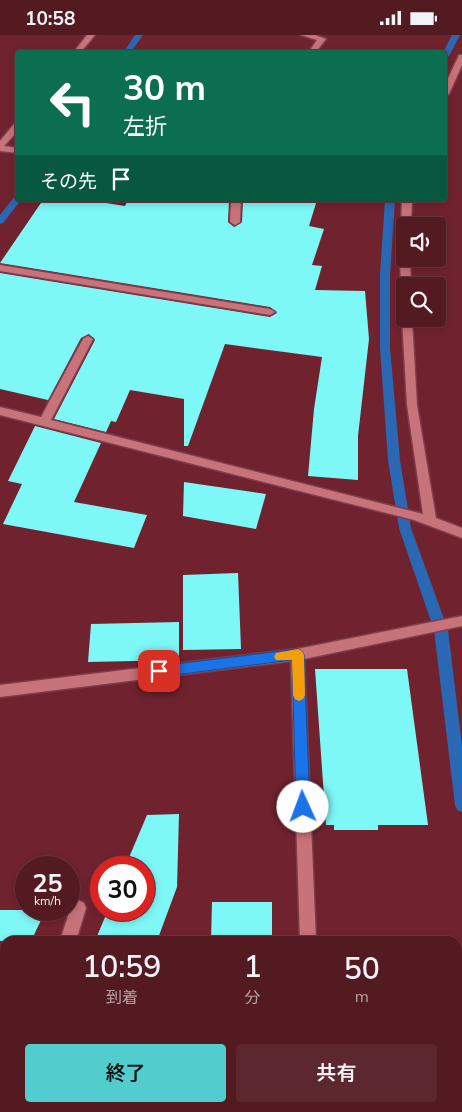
<!DOCTYPE html>
<html lang="ja">
<head>
<meta charset="utf-8">
<style>
	:root { --surface:#541a22; --page:#5d272f; --text:#f1f3f6; --muted:#b5a1a5; --line:#6a3840; --accent:#52cdcd }
	body { margin:0; font-family:Mulish,"Noto Sans JP",sans-serif; background:var(--page); color:var(--text); height:100vh; display:flex; flex-direction:column; font-size:19px; white-space:nowrap }
	* { box-sizing:border-box; margin:0 }
	p { font-size:16px; color:var(--muted) }
	.icon { flex:none; width:28px; height:28px; fill:none; stroke:currentColor; stroke-width:2; stroke-linecap:round; stroke-linejoin:round }
	.map { position:relative; flex:1; overflow:hidden }
	.drawer { position:absolute; left:0px; top:901px; width:462px; height:176px; display:flex; flex-direction:column; background:var(--surface); border-radius:15px 15px 0 0; box-shadow:0 2px 8px #0003,0 0 0 1px var(--line) }
	.drawer>* { flex:none }
	.guide { position:absolute; left:15px; top:15px; width:432px; height:152px; border-radius:5px; box-shadow:0 2px 8px #0003,0 0 0 1px var(--line); background:#0b6e4f; color:#fff; overflow:hidden }
	.fabs { position:absolute; left:396px; top:182px; display:grid; gap:10px }
	.fabs a { display:grid; place-items:center; width:50px; height:50px; border-radius:5px; background:var(--surface); box-shadow:0 2px 8px #0003,0 0 0 1px var(--line); font-size:25px }
	.speed { position:absolute; left:15px; top:821px; display:flex; gap:10px; font-size:25px; font-weight:700; text-align:center }
	.speed>* { display:grid; place-content:center; width:65px; height:65px; border-radius:50%; background:var(--surface); box-shadow:0 2px 8px #0003,0 0 0 1px var(--line); line-height:1 }
	.speed small { font-size:12px; font-weight:400 }
	.speed .limit { border:8px solid #d22; background:#fff; color:#111 }
	.pin { position:absolute; display:grid; place-items:center; width:42px; height:42px; color:#fff; margin:-21px; border-radius:10px; box-shadow:0 2px 8px #0006 }
	.me { position:absolute; width:55px; margin:-28px; rotate:358deg; stroke-linejoin:round; filter:drop-shadow(0 0 4px #0008) }
	.turn { display:flex; align-items:center; gap:18px; height:105px; padding:0 25px; font-size:22px }
	.turn .icon { width:65px; height:65px; stroke-width:2.5 }
	.turn b { display:block; font-size:35px; line-height:42px }
	.then { display:flex; align-items:center; height:48px; padding:0 25px; background:#0003; gap:10px; font-size:19px }
	.eta { display:flex; justify-content:space-evenly; align-items:center; height:85px; text-align:center }
	.eta b { font-size:30px; font-weight:600; line-height:35px }
	.button { display:flex; gap:10px; margin-top:auto; padding:10px 25px }
	.button a { flex:1; height:58px; border-radius:5px; background:var(--accent); color:#111; font-size:20px; font-weight:600; line-height:58px; text-align:center }
	.button a+a { background:var(--page); color:var(--text) }
	.status { display:flex; justify-content:space-between; align-items:center; height:35px; padding:0 25px; background:var(--surface); direction:ltr }
	.status svg { height:14px; fill:currentColor }
	.map>svg:first-child { display:block }
	.lines { fill:none; stroke-linecap:round; stroke-linejoin:round }
	.stream { fill:#2b68b3; fill-rule:evenodd }
	.building { fill:#7ef7f7 }
	.minor-casing { stroke:#7d3d4d; stroke-width:3 }
	.minor { fill:#c87279; fill-rule:evenodd }
	.route { fill:#1a73e8; stroke:#114b97 }
	.slow { fill:#f59e0b }
</style>
</head>
<body>
<div class="status"><b>10:58</b><svg viewBox="0 0 49 12"><path d="M0 12V9h3v3zM5 12V6h3v6zM10 12V3h3v9zM15 12V0h3v12zM26 1h20v11H26zM47 4h2v5h-2z"/></svg></div>
<div class="map">
<svg width="462" height="1077" viewBox="0 0 462 1077">
	<rect width="100%" height="100%" fill="#70232e"/>
	<g class="lines">
		<g class="stream">
			<path d="M135 0H143L130 18H123Z"/>
			<path d="M452 0H460L449 21 445 23V18H443Z"/>
			<path d="M18 160V165H21L3 188 0 189V180L15 161Z"/>
			<path d="M385 165H395L390 240V313L400 425 411 493 448 595 462 711V777L457 775 455 770 434 595 399 493 388 425 380 313V240Z"/>
		</g>
	</g>
	<g class="building">
		<path d="M43 165H87L125 171 128 165H229L228 187 234 192 242 187 243 165H317L309 191 324 194 312 230 322 231 315 255 365 256 369 304 358 401V445L308 441 314 374 322 322 225 309 188 411H184V364L130 355 116 387 111 386 106 397 54 384 95 305 89 299 81 303 45 371 48 365 0 354V238L270 282 277 278 270 272 0 228Z"/>
		<path d="M35 391 101 408 74 467 147 480 134 513 3 489 22 449 8 446Z"/>
		<path d="M184 447 266 459 256 494 183 481Z"/>
		<path d="M238 538 241 614 183 615V540Z"/>
		<path d="M179 587V625L88 627 91 589Z"/>
		<path d="M315 634H407L428 790H378V795H334V790H326Z"/>
		<path d="M179 779 177 852 157 906H95L108 875H144V832H125L147 780Z"/>
		<path d="M212 867H272V906H211Z"/>
		<path d="M0 875H46L31 906H0Z"/>
	</g>
	<g class="lines">
		<g class="minor-casing">
			<g id="minor">
				<path d="M87 0H95L80 18H73Z"/>
				<path d="M301 0H315L326 4 315 18H308L317 5Z"/>
				<path d="M459 20H462V30L449 59 445 61V50Z"/>
				<path d="M15 88H18V96L4 111 18 113V118L0 116V106Z"/>
				<path d="M231 165H241L240 187 235 190 230 187Z"/>
				<path d="M402 165H412L411 191H405V194L401 191Z"/>
				<path d="M405 221V224H410L411 251H405V254L401 251 400 224Z"/>
				<path d="M0 230 270 274 275 277 270 280 0 236Z"/>
				<path d="M405 281V284H412L417 370 436 483 462 493V503L414 485 0 380V372L41 382 83 304 88 301 93 304 51 385 423 479 407 370 402 284Z"/>
				<path d="M462 581V591L304 624 316 906H300L291 626 0 662V650L297 614Z"/>
				<path d="M78 865 84 868 86 873 76 906H60L72 868Z"/>
				<path d="M0 953 5 955V974L0 972Z"/>
				<path d="M5 1072H23L21 1077H3Z"/>
				<rect x="305" y="1072" width="18" height="5"/>
			</g>
		</g>
		<use href="#minor" class="minor"/>
	</g>
	<path class="route" d="M298 614 302 616 304 620 310 772 308 777 303 779 298 777 296 772 292 625 159 642 154 640 153 636 154 633 159 631Z"/>
	<path class="slow" d="M298 614 302 616 304 620 305 660 303 664 299 666 295 664 293 660 292 625H276L274 622 276 618Z"/>
</svg>
<div class="fabs">
<a><svg class="icon" aria-label="sound" viewBox="0 0 24 24"><path d="M4 9h4l5-4v14l-5-4H4zM17 9q2 3 0 6"/></svg></a>
<a><svg class="icon" aria-label="search" viewBox="0 0 24 24"><circle cx="10" cy="10" r="6"/><path d="M15 15l6 6"/></svg></a>
</div>
<div class="speed"><div>25<small>km/h</small></div><div class="limit">30</div></div>
<div class="pin" style="left:159px;top:636px;background:#d93025"><svg class="icon" aria-label="arrive" viewBox="0 0 24 24"><path d="M6 21V4h12l-3 4 3 4H6"/></svg></div>
<svg class="me" style="left:303px;top:772px" viewBox="-20 -20 40 40"><circle r="19" fill="#fff"/><path d="M0-13L10 11 0 6-10 11z" fill="#1a73e8"/></svg>
<div class="guide">
<div class="turn"><svg class="icon" aria-label="left" viewBox="0 0 24 24"><path d="M17 20v-9H6M10 6l-5 5 5 5"/></svg><div><b>30 m</b>左折</div></div>
<div class="then">その先<svg class="icon" aria-label="arrive" viewBox="0 0 24 24"><path d="M6 21V4h12l-3 4 3 4H6"/></svg></div>
</div>
<section class="drawer">
<div class="eta">
<div><b>10:59</b><p>到着</p></div>
<div><b>1</b><p>分</p></div>
<div><b>50</b><p>m</p></div>
</div>
<div class="button"><a>終了</a><a>共有</a></div>
</section>
</div>
</body>
</html>
